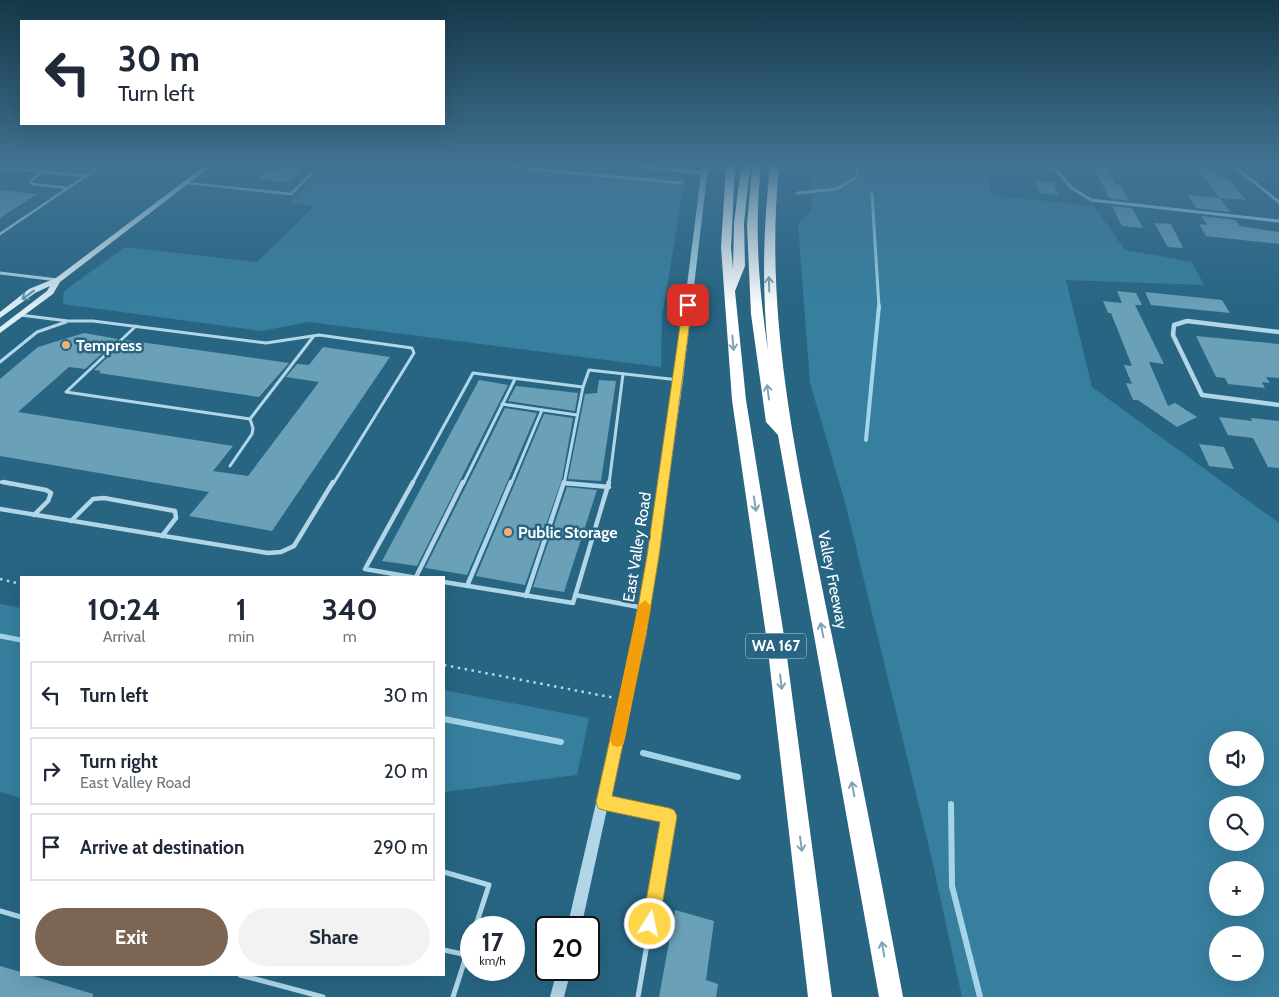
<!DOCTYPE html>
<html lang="en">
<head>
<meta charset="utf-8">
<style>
	:root { --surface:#fff; --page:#f2f2f3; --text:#1f2937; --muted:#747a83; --line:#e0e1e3; --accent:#7d6553 }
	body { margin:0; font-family:Cabin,sans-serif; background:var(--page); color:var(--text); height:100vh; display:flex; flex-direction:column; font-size:19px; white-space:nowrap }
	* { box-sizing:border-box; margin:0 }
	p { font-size:16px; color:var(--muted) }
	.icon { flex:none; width:28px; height:28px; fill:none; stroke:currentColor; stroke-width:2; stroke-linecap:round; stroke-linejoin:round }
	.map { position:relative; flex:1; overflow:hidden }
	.side { position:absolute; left:20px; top:576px; width:425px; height:400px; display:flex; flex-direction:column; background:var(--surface); border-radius:0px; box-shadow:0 5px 20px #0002 }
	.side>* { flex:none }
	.banner { position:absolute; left:20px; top:20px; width:425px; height:105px; border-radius:0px; box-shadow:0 5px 20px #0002; background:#fff; color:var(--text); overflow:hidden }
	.controls { position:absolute; left:1209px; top:731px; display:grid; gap:10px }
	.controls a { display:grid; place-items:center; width:55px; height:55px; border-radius:50%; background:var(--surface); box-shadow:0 5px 20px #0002; font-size:25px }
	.speed { position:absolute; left:460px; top:916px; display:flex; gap:10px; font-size:25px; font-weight:700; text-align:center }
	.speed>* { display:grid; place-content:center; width:65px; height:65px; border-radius:50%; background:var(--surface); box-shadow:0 5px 20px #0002; line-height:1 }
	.speed small { font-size:12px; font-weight:400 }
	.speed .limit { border:2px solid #111; border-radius:8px; background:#fff; color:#111 }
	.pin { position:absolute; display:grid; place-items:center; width:42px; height:42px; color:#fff; margin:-21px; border-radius:10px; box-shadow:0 2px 8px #0006 }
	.me { position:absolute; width:55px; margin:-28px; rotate:10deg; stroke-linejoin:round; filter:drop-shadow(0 0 4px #0008) }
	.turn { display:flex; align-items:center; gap:18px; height:105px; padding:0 15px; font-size:22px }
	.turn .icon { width:65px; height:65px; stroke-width:2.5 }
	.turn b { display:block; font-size:35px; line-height:42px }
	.eta { display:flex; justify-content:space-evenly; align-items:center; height:85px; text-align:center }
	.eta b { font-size:30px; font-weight:800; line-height:35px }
	.cta { display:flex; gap:10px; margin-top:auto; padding:10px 15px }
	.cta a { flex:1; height:58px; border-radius:30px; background:var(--accent); color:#fff; font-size:20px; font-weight:800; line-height:58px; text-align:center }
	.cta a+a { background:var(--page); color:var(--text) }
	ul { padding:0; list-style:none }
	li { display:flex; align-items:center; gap:15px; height:68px; margin:0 10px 8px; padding:0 5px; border:2px solid var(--line); border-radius:0px }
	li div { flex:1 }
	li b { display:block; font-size:19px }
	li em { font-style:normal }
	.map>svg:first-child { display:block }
	.green { fill:#377f9f; fill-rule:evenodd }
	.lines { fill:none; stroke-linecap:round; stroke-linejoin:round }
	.stream-far3 { stroke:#a4d4e8; stroke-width:3 }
	.stream-far2 { stroke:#a4d4e8; stroke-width:4 }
	.stream-far1 { stroke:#a4d4e8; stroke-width:5 }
	.stream { stroke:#a4d4e8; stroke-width:6 }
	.building { fill:#6ba0b9 }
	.path { stroke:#b0d6e7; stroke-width:2.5; stroke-dasharray:2.5 4.5; stroke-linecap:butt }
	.service-far3 { stroke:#b0d6e7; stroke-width:2.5 }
	.service-far2 { stroke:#b0d6e7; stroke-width:3 }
	.service-far1 { stroke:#b0d6e7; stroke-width:4.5 }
	.service { stroke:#b0d6e7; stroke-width:5 }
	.minor-far1 { stroke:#b0d6e7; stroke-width:3 }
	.minor { stroke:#b0d6e7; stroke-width:4.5 }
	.tertiary { fill:#b0d6e7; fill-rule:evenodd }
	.secondary { fill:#d9edf6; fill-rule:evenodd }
	.motorway { fill:#fff; fill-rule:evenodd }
	.oneway { stroke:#7da3b5 }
	.oneway2 { stroke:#6595ab }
	.route { fill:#ffd54a; stroke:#a68a30 }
	.slow { fill:#f59e0b }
	.poi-dot { fill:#f0af75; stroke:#276583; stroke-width:2 }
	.labels { text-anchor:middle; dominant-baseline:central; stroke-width:5; stroke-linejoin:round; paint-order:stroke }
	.shield { fill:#276583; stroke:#bed1da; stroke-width:1 }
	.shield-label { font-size:15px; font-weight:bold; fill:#fff }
	.poi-label { font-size:16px; font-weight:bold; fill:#fff; stroke:#276583; text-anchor:start }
	.street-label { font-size:16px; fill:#fff; stroke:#276583 }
</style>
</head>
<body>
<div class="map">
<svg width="1279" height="997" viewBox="0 0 1279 997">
	<rect width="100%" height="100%" fill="#276583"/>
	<g class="green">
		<path d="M326 167H561L685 178 662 317 661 367 309 322 261 331 63 304 64 291 125 247 257 262 314 206 290 202Z"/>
		<path d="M815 167H983L992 196 1094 206 1125 250 1192 262 1204 285 1066 280 1092 387 1279 523V997H962L930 851 845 502 810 383 798 224 811 210ZM1218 740H1255V778H1218ZM1218 805H1255V842H1218ZM1218 870H1255V908H1218ZM1218 935H1255V972H1218Z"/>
		<path d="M0 604 21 608V798L0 792Z"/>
		<path d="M444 690 589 718 577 775 444 792Z"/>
	</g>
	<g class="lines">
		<g class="stream-far3">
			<path d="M507 167 682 183"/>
			<path d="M797 193 837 189 856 177 858 167"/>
			<path d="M872 194 879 307"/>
		</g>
		<path class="stream-far2" d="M866 440 879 306"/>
		<path class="stream-far1" d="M0 636 21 640"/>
		<g class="stream">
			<path d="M444 719 561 742"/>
			<path d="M643 753 738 777"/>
			<path d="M951 804 952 886 980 997"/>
		</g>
	</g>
	<g class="building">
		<path d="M281 168H304L289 182 258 179 270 169 279 170Z"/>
		<path d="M1094 168 1107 169 1115 185H1120L1129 201 1109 198Z"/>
		<path d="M1198 168H1212L1219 178 1229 179 1246 200 1220 198 1230 212 1196 208 1188 195 1219 198Z"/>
		<path d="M1036 181 1054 183 1058 195 1040 193Z"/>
		<path d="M0 190 37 194 0 218Z"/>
		<path d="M1112 206 1132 208 1143 228 1122 226Z"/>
		<path d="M1201 216 1235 220 1240 226 1279 232V244L1206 236 1199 224 1207 225Z"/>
		<path d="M1154 223 1171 224 1183 248 1168 247Z"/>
		<path d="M1117 291 1136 293 1142 305H1135L1164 364 1149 362 1168 406 1175 403 1197 417 1177 427 1138 400H1133L1126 383 1132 384 1124 365 1132 366 1111 313H1108L1103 301 1122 303Z"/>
		<path d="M1145 292 1222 300 1230 313 1151 305Z"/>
		<path d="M84 333 118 339 85 369 69 367 18 412 233 446 213 471 248 476 319 382 286 377 297 364 309 365 323 347 390 357 272 531 189 516 209 492 0 456V379L38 347Z"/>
		<path d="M1196 336 1279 344V378L1266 377 1270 383 1262 382 1265 388 1228 384 1225 378 1216 377Z"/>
		<path d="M126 340 289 363 259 397 99 373 101 371 94 370Z"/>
		<path d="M479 380 508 385 417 566 382 561Z"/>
		<path d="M599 380 616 381 601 481 568 479 585 394 597 393Z"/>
		<path d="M516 386 578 393 575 411 508 401Z"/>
		<path d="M505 408 537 413 467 575 425 568Z"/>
		<path d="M544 414 573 418 562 479 525 585 476 576Z"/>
		<path d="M1219 417 1252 421 1251 418 1279 421V468L1268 467 1253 438 1228 435Z"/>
		<path d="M1199 444 1224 447 1234 469 1209 466Z"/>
		<path d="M567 487 597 490 564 592 533 587Z"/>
		<path d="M675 910 714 921 706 980 718 984 716 997H659Z"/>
		<path d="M0 966 21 972V975H30L93 994V997H0Z"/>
	</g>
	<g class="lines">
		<g class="path">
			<path d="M0 579 21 584"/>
			<path d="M444 665 615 698"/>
		</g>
		<g class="service-far3">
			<path d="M0 168 86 176"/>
			<path d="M41 172 31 181 32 184 68 188"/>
			<path d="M186 183 291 194 313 172"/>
			<path d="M0 234 99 167"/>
		</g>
		<g class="service-far2">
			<path d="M20 315 68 321H93L266 343 319 335 412 348 414 353 333 484"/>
			<path d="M136 326 66 392 250 419 313 337"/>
			<path d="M0 362 37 332 66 322"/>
			<path d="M502 404 577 415"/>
			<path d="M230 466 252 434 253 428 250 419"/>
			<path d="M0 482 10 484"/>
			<path d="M564 483 572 484"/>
			<path d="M412 484 473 373 583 387 589 370 679 380"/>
			<path d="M463 484 515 379"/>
			<path d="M511 484 542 410"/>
			<path d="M564 484 583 387"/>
			<path d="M609 484 623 374"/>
		</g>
		<g class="service-far1">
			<path d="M3 482 46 490 51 493 48 501 34 515"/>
			<path d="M413 482 365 569 417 578"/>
			<path d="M564 483 609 487"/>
			<path d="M0 509 268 553 281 552 294 546 333 482"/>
			<path d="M71 521 93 499 104 498 175 511 176 518 162 536"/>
			<path d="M416 577 463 482"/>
			<path d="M444 582 573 603 609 482"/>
			<path d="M467 586 511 482"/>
			<path d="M575 595 644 608"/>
			<path d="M526 596 564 482"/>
		</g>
		<g class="service">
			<path d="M604 802 669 816 638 997"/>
			<path d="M444 872 489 885 475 928"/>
			<path d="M0 911 21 917"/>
			<path d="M444 950 467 955"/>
			<path d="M240 975 323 997"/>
			<path d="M453 997 471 941"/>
		</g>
		<g class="minor-far1">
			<path d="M639 167 703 173"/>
			<path d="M1053 167 1072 188 1091 200 1279 221"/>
			<path d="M1235 167 1279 202"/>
			<path d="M0 273 58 280"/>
		</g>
		<path class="minor" d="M1279 332 1187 321 1174 325 1173 335 1202 395 1279 405"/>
		<g class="tertiary">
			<path d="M702 167H708L683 380 663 521 645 635 581 928H567L635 635 655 521 675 380Z"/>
			<path d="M557 970H571L564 997H550Z"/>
		</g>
		<path class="secondary" d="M203 167H210L60 282 53 294 0 333V327L47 291 50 286 35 293 0 318V312L29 289 56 278Z"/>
		<g class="motorway">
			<path d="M726 167H735L731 247 733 269 734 223 741 167H750L744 223 745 266 735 291 746 400 785 642 832 997H808L767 642 732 400 721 247Z"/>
			<path d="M752 167H761C754 229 759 290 768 351 762 290 763 229 770 167H779C764 317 797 461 826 607 853 737 879 867 903 997H879L778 435 766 422 751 314 747 225Z"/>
		</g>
	</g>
	<defs><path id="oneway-shaft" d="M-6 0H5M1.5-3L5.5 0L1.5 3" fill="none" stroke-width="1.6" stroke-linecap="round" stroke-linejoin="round" transform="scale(1.25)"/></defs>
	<g class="oneway">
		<use href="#oneway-shaft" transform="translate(769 284) rotate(-92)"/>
		<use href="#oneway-shaft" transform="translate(733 343) rotate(85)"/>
		<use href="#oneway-shaft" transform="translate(768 392) rotate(-98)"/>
		<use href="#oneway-shaft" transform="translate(755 504) rotate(81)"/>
		<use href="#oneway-shaft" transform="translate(822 630) rotate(-101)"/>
		<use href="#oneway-shaft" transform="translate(781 682) rotate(83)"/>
		<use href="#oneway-shaft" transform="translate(853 789) rotate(-101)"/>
		<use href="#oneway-shaft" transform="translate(801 844) rotate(83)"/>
		<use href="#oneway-shaft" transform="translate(883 949) rotate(-100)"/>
	</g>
	<use class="oneway2" href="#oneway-shaft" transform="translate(28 295) rotate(144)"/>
	<linearGradient id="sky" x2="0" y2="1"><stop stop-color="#153848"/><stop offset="0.54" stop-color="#417393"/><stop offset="1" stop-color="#417393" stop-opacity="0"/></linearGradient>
	<rect width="1279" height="307" fill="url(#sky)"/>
	<path class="route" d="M688 302 692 305 659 556 646 635 612 796 669 808 674 810 677 816 659 924 656 931 650 933 644 931 642 924 660 822 603 810 598 808 596 802 633 635 647 556 683 305Z"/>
	<path class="slow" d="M645 600 651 606 625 739 623 745 617 747 612 745 610 739 638 606Z"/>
	<g class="poi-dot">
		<circle cx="66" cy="345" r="5"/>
		<circle cx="508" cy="532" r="5"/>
	</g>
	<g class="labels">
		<rect class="shield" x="746" y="633.5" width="60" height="25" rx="4"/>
		<g class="shield-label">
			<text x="776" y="646">WA 167</text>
		</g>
		<g class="poi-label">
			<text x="76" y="345">Tempress</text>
			<text x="518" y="532">Public Storage</text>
		</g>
		<g class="street-label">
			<text transform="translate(637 547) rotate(-81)">East Valley Road</text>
			<text transform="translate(833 580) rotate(79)">Valley Freeway</text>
		</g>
	</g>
</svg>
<div class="controls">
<a><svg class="icon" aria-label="sound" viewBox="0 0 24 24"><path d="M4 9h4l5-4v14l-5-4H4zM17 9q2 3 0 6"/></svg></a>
<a><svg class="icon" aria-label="search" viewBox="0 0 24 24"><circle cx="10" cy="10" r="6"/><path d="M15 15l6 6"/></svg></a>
<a>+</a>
<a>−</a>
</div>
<div class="speed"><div>17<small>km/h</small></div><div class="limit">20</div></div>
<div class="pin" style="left:688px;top:305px;background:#d93025"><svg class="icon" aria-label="arrive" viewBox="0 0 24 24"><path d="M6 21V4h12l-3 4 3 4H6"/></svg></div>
<svg class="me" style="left:650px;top:924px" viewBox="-20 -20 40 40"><circle r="17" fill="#ffd54a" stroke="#fff" stroke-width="3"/><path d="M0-11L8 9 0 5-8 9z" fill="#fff"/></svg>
<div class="banner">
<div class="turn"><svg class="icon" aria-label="left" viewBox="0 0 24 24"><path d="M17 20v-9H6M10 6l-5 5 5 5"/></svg><div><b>30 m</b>Turn left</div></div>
</div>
<section class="side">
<div class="eta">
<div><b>10:24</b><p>Arrival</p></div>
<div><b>1</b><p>min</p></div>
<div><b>340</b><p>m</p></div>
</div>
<ul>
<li><svg class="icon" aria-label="left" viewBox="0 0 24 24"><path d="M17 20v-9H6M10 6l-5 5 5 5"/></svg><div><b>Turn left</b></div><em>30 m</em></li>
<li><svg class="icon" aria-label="right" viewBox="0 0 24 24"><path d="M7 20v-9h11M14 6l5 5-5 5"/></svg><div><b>Turn right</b><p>East Valley Road</p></div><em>20 m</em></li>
<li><svg class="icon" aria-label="arrive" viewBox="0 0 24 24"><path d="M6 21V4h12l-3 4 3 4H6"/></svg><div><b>Arrive at destination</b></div><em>290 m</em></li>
</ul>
<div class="cta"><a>Exit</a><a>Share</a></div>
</section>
</div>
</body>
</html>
